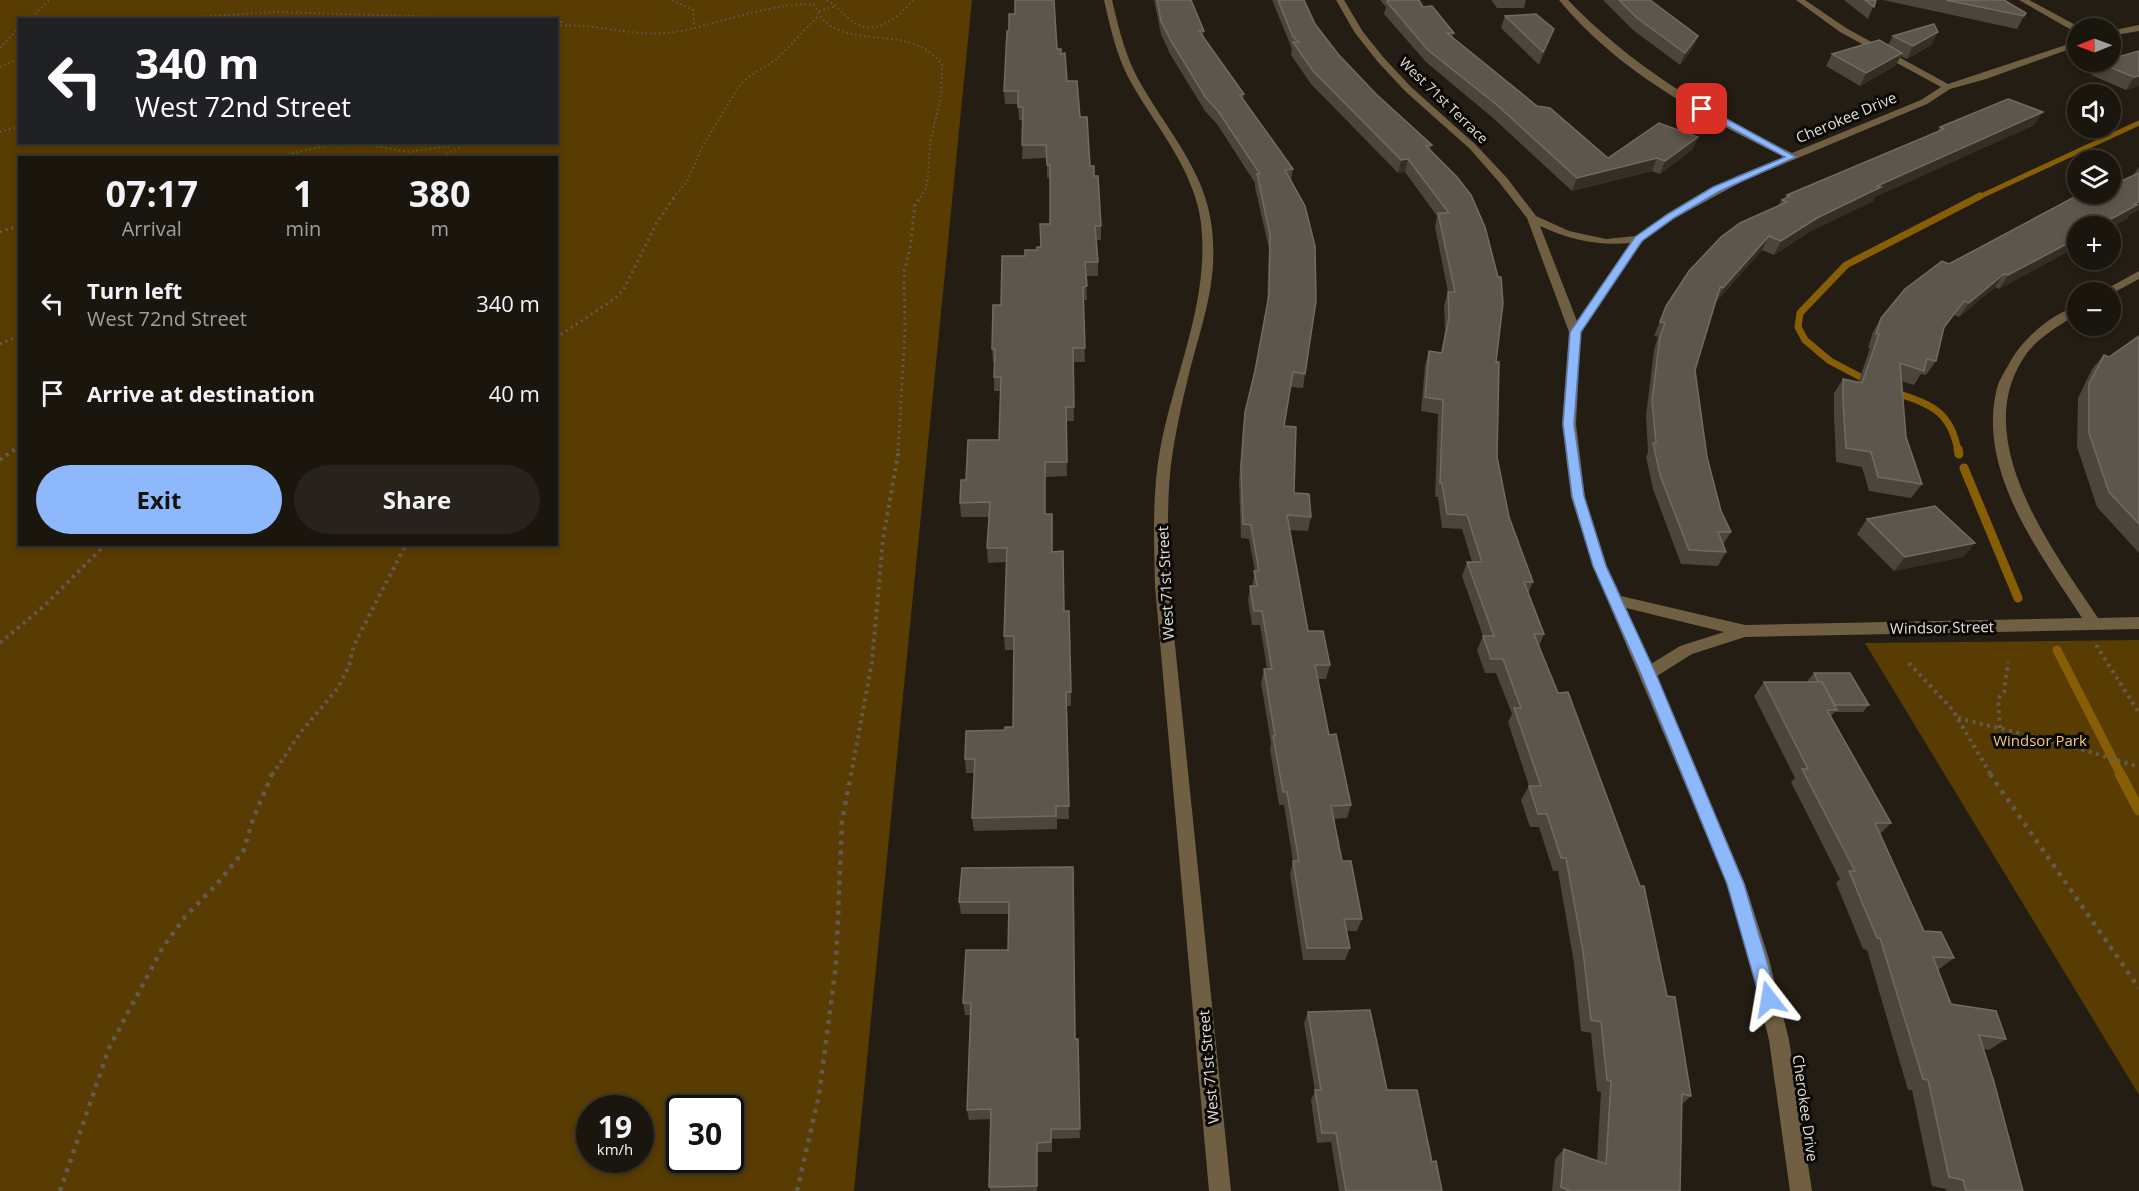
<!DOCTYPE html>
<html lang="en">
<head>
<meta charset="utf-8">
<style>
	:root { --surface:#1a160e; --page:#27231c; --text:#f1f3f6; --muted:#9f9f9e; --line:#38352e; --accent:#8db9fc }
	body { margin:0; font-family:"Open Sans",sans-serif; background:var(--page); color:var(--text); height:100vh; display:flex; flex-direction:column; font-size:22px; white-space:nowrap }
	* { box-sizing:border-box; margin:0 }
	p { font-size:20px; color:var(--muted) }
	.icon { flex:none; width:33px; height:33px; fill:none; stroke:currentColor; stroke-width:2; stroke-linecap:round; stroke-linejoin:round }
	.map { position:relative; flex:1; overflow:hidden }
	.side { position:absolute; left:18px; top:156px; width:540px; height:390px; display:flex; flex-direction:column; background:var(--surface); border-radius:0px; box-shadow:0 3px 9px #0003,0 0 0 2px var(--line) }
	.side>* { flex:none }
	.top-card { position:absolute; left:18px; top:18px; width:540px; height:126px; border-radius:0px; box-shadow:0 3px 9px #0003,0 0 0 2px var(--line); background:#202124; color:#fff; overflow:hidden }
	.needle { width:39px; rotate:269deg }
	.tools { position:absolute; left:2067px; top:18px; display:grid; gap:12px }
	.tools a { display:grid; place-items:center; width:54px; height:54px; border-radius:50%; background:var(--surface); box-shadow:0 3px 9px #0003,0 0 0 2px var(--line); font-size:30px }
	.speed { position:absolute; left:576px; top:1095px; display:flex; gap:12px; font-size:30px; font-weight:700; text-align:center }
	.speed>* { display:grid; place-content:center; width:78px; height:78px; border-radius:50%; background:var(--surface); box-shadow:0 3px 9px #0003,0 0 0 2px var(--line); line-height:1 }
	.speed small { font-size:15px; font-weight:400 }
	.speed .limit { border:3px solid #111; border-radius:9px; background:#fff; color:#111 }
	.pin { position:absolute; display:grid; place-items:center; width:51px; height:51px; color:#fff; margin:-26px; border-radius:12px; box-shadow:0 3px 9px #0006 }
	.me { position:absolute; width:66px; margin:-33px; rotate:346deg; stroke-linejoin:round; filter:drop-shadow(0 0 4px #0008) }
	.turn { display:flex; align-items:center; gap:21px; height:126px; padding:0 18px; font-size:27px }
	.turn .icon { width:78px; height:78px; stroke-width:2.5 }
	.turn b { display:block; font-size:42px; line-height:51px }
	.eta { display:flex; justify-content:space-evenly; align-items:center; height:102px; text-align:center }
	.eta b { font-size:36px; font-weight:700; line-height:42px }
	.action { display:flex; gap:12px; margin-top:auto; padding:12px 18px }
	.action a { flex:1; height:69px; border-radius:36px; background:var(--accent); color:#111; font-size:24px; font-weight:700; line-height:69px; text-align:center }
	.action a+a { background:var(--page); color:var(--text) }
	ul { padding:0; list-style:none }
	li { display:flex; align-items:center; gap:18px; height:90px; padding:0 18px }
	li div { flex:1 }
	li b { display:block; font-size:22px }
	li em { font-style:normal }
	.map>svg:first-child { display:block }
	.green { fill:#583c01; fill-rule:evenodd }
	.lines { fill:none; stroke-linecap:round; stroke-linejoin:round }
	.stream-far3 { stroke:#875e05; stroke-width:5 }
	.stream-far2 { stroke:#875e05; stroke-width:7 }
	.stream-far1 { stroke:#875e05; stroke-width:9 }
	.stream { stroke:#875e05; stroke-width:11 }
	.path-far3 { stroke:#615b52; stroke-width:2; stroke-dasharray:1.5 3; stroke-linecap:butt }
	.path-far2 { stroke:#615b52; stroke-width:3; stroke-dasharray:2 4; stroke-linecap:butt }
	.path-far1 { stroke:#615b52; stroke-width:4; stroke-dasharray:3 4.5; stroke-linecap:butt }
	.path { stroke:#615b52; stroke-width:4.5; stroke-dasharray:4 6; stroke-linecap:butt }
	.minor { fill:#705f43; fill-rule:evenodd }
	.wall { fill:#4c453b }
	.shaded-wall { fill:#352e24 }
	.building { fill:#5c564c; stroke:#716b61; stroke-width:1.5 }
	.route { fill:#8db9fc; stroke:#5c78a4; stroke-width:1.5 }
	.labels { text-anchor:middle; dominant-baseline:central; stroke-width:6; stroke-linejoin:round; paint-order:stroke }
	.far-street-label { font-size:14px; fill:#e2ded7; stroke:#0a0805 }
	.street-label { font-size:15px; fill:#e2ded7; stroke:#0a0805 }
	.park-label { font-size:15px; fill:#f7c97d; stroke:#0a0805 }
</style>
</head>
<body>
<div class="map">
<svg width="2139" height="1191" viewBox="0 0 2139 1191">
	<rect width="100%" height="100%" fill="#231d13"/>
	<g class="green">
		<path d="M0 0H972L854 1191H0ZM20 20H556V142H20ZM20 158H556V544H20ZM590 1108H640V1160H590ZM680 1108H730V1160H680Z"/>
		<path d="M2139 640V1095L1865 643Z"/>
	</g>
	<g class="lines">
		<path class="stream-far3" d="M1977 198 2139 123"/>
		<g class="stream-far2">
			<path d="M1870 382 1830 361 1805 340 1798 327 1800 313 1846 265 1980 196"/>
			<path d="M1891 391C1928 404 1950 408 1958 451"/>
		</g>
		<g class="stream-far1">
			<path d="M1958 449 1959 454"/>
			<path d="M1964 468 2018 598"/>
			<path d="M2057 650 2121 775"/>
		</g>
		<path class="stream" d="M2120 774 2139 810"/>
		<g class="path-far3">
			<path d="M672 0 693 10 694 26"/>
			<path d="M827 0C836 5 841 12 849 19 873 39 896 20 913 0"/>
			<path d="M819 11 836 6"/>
			<path d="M28 20 50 0"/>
			<path d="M143 20 278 12 539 20"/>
			<path d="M556 21 565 23"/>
			<path d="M556 26C604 22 638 42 690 29 720 22 787 0 814 5 817 9 818 14 821 17 840 42 884 34 911 43 924 47 933 54 942 64L941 95 930 144 928 177 925 191 920 198"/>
			<path d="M0 48 20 27"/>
			<path d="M0 67 20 58"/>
			<path d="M0 132 20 126"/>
			<path d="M270 158 325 146 372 145 408 152 469 143"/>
			<path d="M438 158 464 145"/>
			<path d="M673 198 687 182 702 147 738 88 747 78 777 59 819 15"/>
		</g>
		<g class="path-far2">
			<path d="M0 232 20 225"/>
			<path d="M556 338 614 299 624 289 657 222 675 196"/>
			<path d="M0 344 20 335"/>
			<path d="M13 451 20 446"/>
			<path d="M898 451 905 332 904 271 910 250 915 205 921 196"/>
		</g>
		<g class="path-far1">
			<path d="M0 460 15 449"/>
			<path d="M0 643 44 606 106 544"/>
			<path d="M2096 645 2139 713"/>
			<path d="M1909 663 1952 709 1991 775"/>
			<path d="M1958 718 2067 745 2139 767"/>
			<path d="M2000 728 1998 699 2004 692 2008 662"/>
			<path d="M272 775 301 732 338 688 349 666 354 645 406 544"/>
			<path d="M851 775 872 662 883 539 899 449"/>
		</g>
		<g class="path">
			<path d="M1990 774 2139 988"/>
			<path d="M60 1191 109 1048 163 947 185 917 217 884 243 852 253 819 272 774"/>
			<path d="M797 1191 819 1095 836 965 842 821 851 774"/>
		</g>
		<g class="minor">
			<path d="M1104 0H1112C1119 30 1126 59 1142 86 1167 129 1204 171 1211 222 1220 281 1201 324 1188 378 1182 402 1177 426 1173 450 1166 493 1168 542 1169 586L1231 1191H1209L1155 586C1154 542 1152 494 1160 450 1174 374 1210 301 1201 223 1195 172 1158 129 1133 86 1117 59 1111 30 1104 0Z"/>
			<path d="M1336 0H1344L1363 32 1384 58 1411 87 1476 145 1507 178 1536 216 1569 231 1606 239 1636 236 1667 214 1737 176 1784 157C1703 117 1617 71 1559 0H1568C1632 67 1709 112 1792 153L1921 100 1941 87 1840 32 1796 0H1805L1846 28 1948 84 2078 41V46L1986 79 1950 89 1927 104 1745 180 1675 218 1643 241 1581 332 1576 424 1585 497 1607 566 1621 596 1745 625 2082 618C2040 553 1976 471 1997 388 1999 380 2005 371 2009 364 2022 339 2051 314 2078 306V314C2060 325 2040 336 2027 353 1966 436 2052 549 2098 618L2139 617V629L1745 637 1692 654 1657 676 1745 884 1769 959 1789 1040 1812 1191H1790L1769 1040 1749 959 1727 884 1593 566 1571 497 1562 424 1569 332 1527 218 1499 182 1470 149 1405 91 1378 62 1355 33ZM1540 226C1570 240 1598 246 1631 243L1577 321ZM1626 608 1724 632 1680 646 1651 664Z"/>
			<path d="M2019 0H2029L2081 28 2075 32Z"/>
			<path d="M2139 25V31L2110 36V31Z"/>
			<path d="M2139 271V279L2111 294 2101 292Z"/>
		</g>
	</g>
	<g class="wall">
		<path d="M1154 0H1191L1204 31 1203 37 1244 94 1243 100 1293 169 1291 180 1305 374 1303 388 1291 387 1284 426 1294 493 1311 517 1308 531 1289 530 1308 631 1330 665 1326 679H1318L1329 735 1351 805 1347 818 1334 819 1342 861 1362 919 1357 931H1347L1350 948 1345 960H1303L1290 874 1293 861 1284 805H1279L1270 749 1271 743 1261 683 1264 669H1267L1260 625H1252L1248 600 1250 586H1252L1255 571 1249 539 1241 538 1239 481 1243 426 1245 412 1255 371 1267 306 1269 249 1255 187V183L1217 124 1205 111 1170 54 1161 34Z"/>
		<path d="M1272 0H1304L1315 24 1338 54 1376 94 1432 145 1430 150 1496 362 1497 457 1509 517 1533 582 1528 594 1544 634 1539 646 1667 996 1691 1096 1682 1104 1680 1191H1552L1555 1159 1564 1149 1597 1161 1601 1092 1597 1091 1591 1033 1581 1031 1574 963 1558 871H1553L1539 827H1530L1521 800 1529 786 1508 722 1512 714 1496 673H1485L1477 650 1483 636 1462 576 1467 562H1472L1462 529 1442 528 1438 497H1435L1438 414 1421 411 1425 365 1429 351 1441 353 1445 331 1444 306 1448 292 1435 227 1437 216 1405 172 1398 173 1311 84 1291 55 1292 49Z"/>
		<path d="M1380 0H1419L1423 7 1454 33 1452 38 1537 106 1608 158 1698 137 1692 150 1660 174 1652 171 1572 191 1493 118 1426 62 1384 14 1386 7Z"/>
		<path d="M1491 0H1526L1524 8H1497Z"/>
		<path d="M1603 0H1650L1698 36 1693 48 1680 65 1633 30Z"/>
		<path d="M1844 0H1876L1868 19Z"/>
		<path d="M1883 0H2004L2024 16 2017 29Z"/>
		<path d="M1505 16 1550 41 1539 65 1501 28Z"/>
		<path d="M1938 32 1931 45 1907 59 1901 56 1896 65 1860 86 1826 66 1832 54 1888 45 1893 36Z"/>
		<path d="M1057 49 1061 54 1067 81 1080 117 1090 166 1094 176 1101 226V240H1097L1098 262V276H1086L1087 300H1083L1085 362H1073L1074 421H1066L1067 476 1045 477V514L1064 611 1071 692V706H1067L1069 819H1057V829L974 831 972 818 974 773H966L965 759 1005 730 1013 727 1014 650H1005L1004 636 1006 562 988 563 987 548 989 517H961L960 503 966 480 999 440 1001 391H994V377L995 363H993L992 349 1001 305 1025 256 1037 250 1040 247 1050 224V178H1047V158L1022 159 1023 120H1019L1018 104H1005L1004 91Z"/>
		<path d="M2139 51V86L2126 90 2091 75 2099 63Z"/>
		<path d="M2034 125 1875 197 1873 201 1809 232 1774 255 1762 250 1716 302 1695 370 1707 457 1721 511 1731 532 1723 545 1726 552 1718 566 1681 564 1653 489 1646 457 1648 452 1646 416 1654 350 1658 337 1654 336 1666 306 1778 206 1782 200 1785 198 1787 195 1937 132 1940 127Z"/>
		<path d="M2139 167V210L2129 215 2127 219 2078 226V246L1999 289 1995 287 1959 317 1954 315 1943 330 1936 361 1926 375 1921 374 1914 385 1901 381 1906 437 1922 484 1911 498 1869 491 1862 467 1836 462 1834 417V393L1843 379 1858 383 1870 348H1868L1873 332 1881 318 1949 264 2132 176Z"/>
		<path d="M2139 336V553L2097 507 2077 447 2078 398 2092 369 2104 355 2109 357Z"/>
		<path d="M1867 519 1975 543 1963 557 1894 571 1857 534Z"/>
		<path d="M1814 673 1869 705 1863 712H1835L1831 716 1891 823 1880 834 1924 931 1954 958 1938 970 1951 1004 2006 1039 1989 1050 1984 1049 2023 1191H1946V1189L1932 1186 1912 1090H1908L1867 950 1863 949 1836 883 1840 879 1791 782 1795 778 1754 696 1764 682H1809L1808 680Z"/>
		<path d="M1073 867 1075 1039 1080 1138 1052 1139V1152H1037V1191H990L991 1119 969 1120 967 1110 971 1015H965L963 1003 1008 950 1009 914H961L959 902Z"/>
		<path d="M1308 1012 1387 1090 1432 1162 1442 1191H1339L1331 1142 1317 1143 1311 1100 1315 1091 1304 1023Z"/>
	</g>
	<g class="shaded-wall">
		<path d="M1554 29 1550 41 1539 65 1543 52Z"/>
		<path d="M1938 32 1931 45 1907 59 1913 46Z"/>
		<path d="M1698 36 1693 48 1680 65 1685 53Z"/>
		<path d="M1902 53 1896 65 1860 86 1866 73Z"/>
		<path d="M2139 76V86L2126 90 2134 77Z"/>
		<path d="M2043 112 2034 125 1875 197 1873 201 1809 232 1774 255 1781 241 1817 218 1877 186Z"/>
		<path d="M1698 137 1692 150 1660 174 1665 161Z"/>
		<path d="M1657 158 1652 171 1572 191 1577 178Z"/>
		<path d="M1408 159 1405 172 1398 173 1401 160Z"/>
		<path d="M2139 202V210L2129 215 2127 219 2110 228V226H2098Z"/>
		<path d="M1769 236 1762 250 1716 302 1723 288Z"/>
		<path d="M2078 238V246L1999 289 2008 275Z"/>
		<path d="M2004 274 1995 287 1959 317 1969 303Z"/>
		<path d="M1975 543 1963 557 1894 571 1905 557Z"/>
	</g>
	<g class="building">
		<path d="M1015 0H1054L1057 49H1061V54L1065 53 1067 81H1077L1080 117H1087L1090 166H1094V176H1098L1101 226H1095L1098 262H1085L1087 286 1083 287 1085 348H1073L1074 407H1066L1067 462H1045V514H1052V552L1063 551 1064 611H1069L1071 692H1066L1069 806H1056V816L972 818 975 759H965L966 731 1005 730V727H1013L1014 636H1004L1007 548H987L990 502 960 503 961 480H966L968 440H999L1001 377H994L995 349H992L993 305H1001L1002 256H1025V250H1037V247H1041L1040 224H1050V165H1047L1046 145H1022L1023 107H1018V91H1004L1007 31H1009V14H1015Z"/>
		<path d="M1157 0H1191L1204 31H1199L1244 94 1240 95 1293 169 1285 170 1305 206 1315 246 1316 301 1305 374 1293 372 1284 426 1296 427 1294 493 1309 494 1311 517 1287 515 1308 631H1323L1330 665H1315L1329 735 1336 734 1351 805 1331 806 1342 861H1351L1362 919H1344L1350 948H1307L1293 861H1299L1287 792H1283L1273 736H1275L1264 669H1272L1262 611H1254L1250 586H1257L1254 571H1259L1251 525 1243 524 1241 467 1245 412 1255 371 1269 295 1270 235 1257 174H1260L1218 111 1206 98 1171 41 1161 21Z"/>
		<path d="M1278 0H1304L1315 24 1338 54 1376 94 1432 145 1426 146 1457 177 1471 195 1485 227 1498 277H1501L1503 303 1496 362H1499L1497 457 1509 517 1533 582H1524L1544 634H1534L1558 693 1568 692 1640 886H1644L1667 996 1675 997 1691 1096 1682 1094 1680 1191H1570L1561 1187 1564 1149 1606 1164 1611 1081 1607 1080 1601 1022 1591 1020 1583 951 1566 858H1561L1547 814H1538L1529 786H1541L1514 708H1521L1503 659H1491L1483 636H1494L1467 562H1482L1467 515 1447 514 1442 483H1440L1443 400 1425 397 1429 351 1442 353 1449 317 1448 292H1455L1438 213H1449L1408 159 1401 160 1313 71 1293 42H1299L1293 37Z"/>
		<path d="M1388 0H1419L1423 7 1432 6 1454 33H1447L1537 106 1550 108 1608 158 1659 123 1698 137 1665 161 1657 158 1577 178 1497 105 1428 50 1387 2Z"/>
		<path d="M1619 0H1650L1698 36 1685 53 1637 18Z"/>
		<path d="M1865 0H1876L1874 7Z"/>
		<path d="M1946 0H2004L2026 13 2024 16Z"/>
		<path d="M1536 14 1554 29 1543 52 1505 16Z"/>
		<path d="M1934 24 1938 32 1913 46 1893 36Z"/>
		<path d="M1879 40 1902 53 1866 73 1832 54Z"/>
		<path d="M2139 51V76L2134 77 2099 63 2103 62H2110V59Z"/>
		<path d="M2008 99 2043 112 1877 186 1881 187 1817 218 1781 241 1769 236 1723 288 1720 287 1695 370 1707 457 1721 511 1731 532H1718L1726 552 1689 550 1660 475 1653 443H1656L1652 401 1660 336 1665 323 1660 322 1666 306 1689 271 1721 237 1740 223 1787 202 1782 200 1790 196 1787 195 1944 129 1940 127Z"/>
		<path d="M2139 173V202L2134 204 2137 205 2098 226H2078V238L2008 275 2004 274 1969 303 1964 301 1944 327 1936 361 1927 359 1924 371 1900 363 1906 437 1922 484 1878 477 1871 452 1846 448 1843 402V379L1862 383 1879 334H1876L1881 318 1905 289 1942 261 1949 264 2078 195 2085 198 2094 194H2110V186Z"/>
		<path d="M2139 336V524L2109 492 2089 433V384L2104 355 2109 357Z"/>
		<path d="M1935 506 1975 543 1905 557 1867 519Z"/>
		<path d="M1814 673H1850L1869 705H1835L1822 682H1818Z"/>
		<path d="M1764 682H1822L1837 710H1827L1891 823H1875L1924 931 1941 932 1954 958 1933 957 1951 1004 1996 1011 2006 1039 1979 1035 1994 1082 2023 1191H1966L1963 1180 1949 1177 1928 1080 1923 1079 1880 938H1877L1849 871H1855L1802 769H1808Z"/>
		<path d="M1073 867 1075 1039H1078L1080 1129H1051V1142L1037 1143V1186L989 1187 991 1109 967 1110 971 1003H963L966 950H1008L1009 902H959L962 868Z"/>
		<path d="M1370 1010 1387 1090H1417L1432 1162 1436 1161 1442 1191H1346L1336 1133H1322L1315 1090H1321L1308 1012Z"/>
	</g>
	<path class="route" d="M1699 107H1705L1796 157 1720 191 1674 218 1642 241 1581 332 1574 424 1584 496 1606 566 1656 674 1744 884 1778 999 1775 1005 1769 1008 1763 1005 1760 999 1727 884 1641 674 1593 566 1572 496 1563 424 1570 332 1635 237 1668 214 1713 187 1785 157 1699 111Z"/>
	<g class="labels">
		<g class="far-street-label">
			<text transform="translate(1444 100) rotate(44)">West 71st Terrace</text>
		</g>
		<g class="street-label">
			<text transform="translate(1846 117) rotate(-23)">Cherokee Drive</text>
			<text transform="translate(1165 583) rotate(-93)">West 71st Street</text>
			<text transform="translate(1942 627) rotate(-1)">Windsor Street</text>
			<text transform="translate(1208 1067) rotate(-95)">West 71st Street</text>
			<text transform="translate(1806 1108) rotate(82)">Cherokee Drive</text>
		</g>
		<g class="park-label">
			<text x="2040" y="740">Windsor Park</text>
		</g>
	</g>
</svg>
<div class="tools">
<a><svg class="needle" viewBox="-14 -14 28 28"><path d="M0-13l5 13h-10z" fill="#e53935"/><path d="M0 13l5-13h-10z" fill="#9f9f9e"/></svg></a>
<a><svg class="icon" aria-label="sound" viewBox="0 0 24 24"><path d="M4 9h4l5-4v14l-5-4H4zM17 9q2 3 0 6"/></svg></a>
<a><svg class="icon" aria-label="layers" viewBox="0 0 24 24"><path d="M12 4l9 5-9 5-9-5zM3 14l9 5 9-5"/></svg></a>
<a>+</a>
<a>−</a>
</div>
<div class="speed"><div>19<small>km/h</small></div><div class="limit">30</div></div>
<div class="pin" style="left:1702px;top:109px;background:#d93025"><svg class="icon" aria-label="arrive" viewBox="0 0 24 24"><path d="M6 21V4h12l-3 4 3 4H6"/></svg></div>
<svg class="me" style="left:1769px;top:999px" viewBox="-20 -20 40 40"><path d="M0-17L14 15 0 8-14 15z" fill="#8db9fc" stroke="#fff" stroke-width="4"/></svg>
<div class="top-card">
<div class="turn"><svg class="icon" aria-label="left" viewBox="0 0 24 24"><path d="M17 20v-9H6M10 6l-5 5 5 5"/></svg><div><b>340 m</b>West 72nd Street</div></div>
</div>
<section class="side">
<div class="eta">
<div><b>07:17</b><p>Arrival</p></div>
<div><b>1</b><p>min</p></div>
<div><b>380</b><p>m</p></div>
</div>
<ul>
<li><svg class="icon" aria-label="left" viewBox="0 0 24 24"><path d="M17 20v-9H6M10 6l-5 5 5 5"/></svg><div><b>Turn left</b><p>West 72nd Street</p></div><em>340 m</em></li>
<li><svg class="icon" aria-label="arrive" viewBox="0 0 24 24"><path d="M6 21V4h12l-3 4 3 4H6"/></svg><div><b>Arrive at destination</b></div><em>40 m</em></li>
</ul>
<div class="action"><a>Exit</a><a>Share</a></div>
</section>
</div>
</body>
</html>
